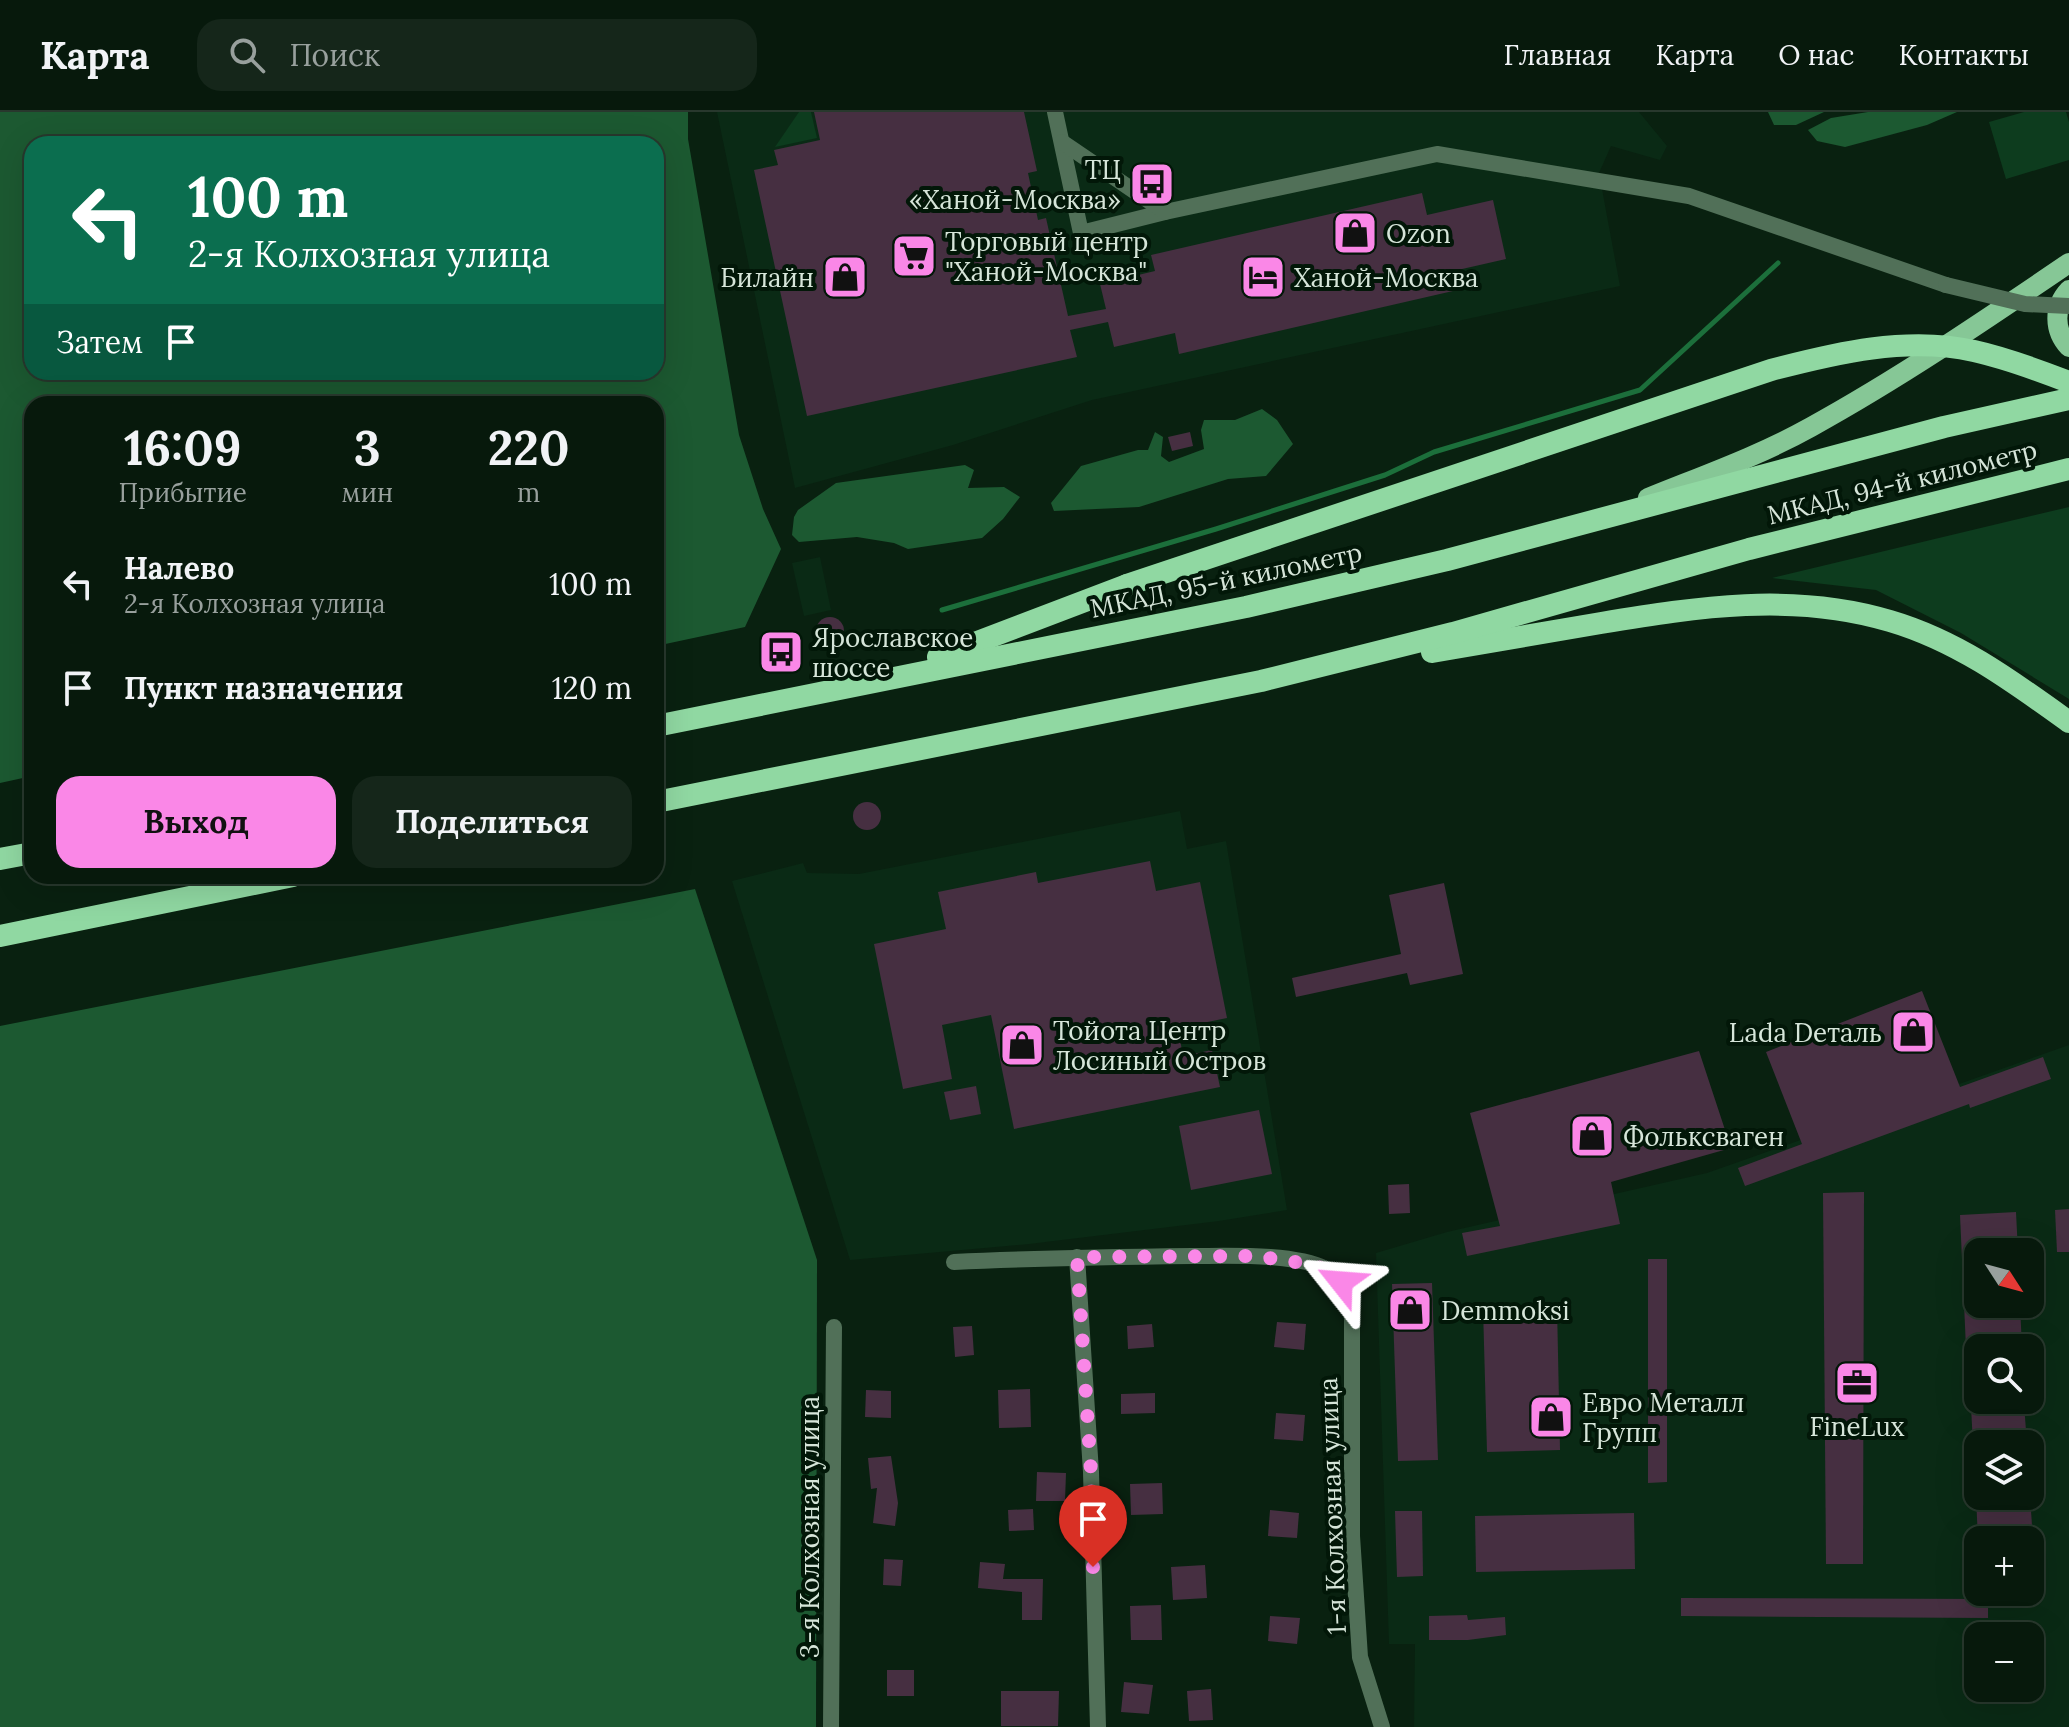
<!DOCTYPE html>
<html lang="ru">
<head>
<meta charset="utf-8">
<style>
	:root { --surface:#07190c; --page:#15261a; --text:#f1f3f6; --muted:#98a09d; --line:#28382d; --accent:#fa87e7 }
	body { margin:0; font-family:Lora,serif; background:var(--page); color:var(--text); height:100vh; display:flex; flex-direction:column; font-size:30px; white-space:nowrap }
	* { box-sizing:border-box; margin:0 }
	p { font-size:26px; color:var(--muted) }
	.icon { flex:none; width:44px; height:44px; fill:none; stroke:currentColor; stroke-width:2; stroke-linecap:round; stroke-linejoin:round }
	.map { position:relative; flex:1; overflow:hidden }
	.panel { position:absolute; left:24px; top:284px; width:640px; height:488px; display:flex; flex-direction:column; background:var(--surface); border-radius:24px; box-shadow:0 8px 32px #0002,0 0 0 2px var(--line) }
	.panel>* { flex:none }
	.guide { position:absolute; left:24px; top:24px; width:640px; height:244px; border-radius:24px; box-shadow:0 8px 32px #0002,0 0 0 2px var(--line); background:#0b6e4f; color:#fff; overflow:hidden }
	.needle { width:52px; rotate:126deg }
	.controls { position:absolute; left:1964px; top:1126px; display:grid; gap:16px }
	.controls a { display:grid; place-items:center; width:80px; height:80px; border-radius:16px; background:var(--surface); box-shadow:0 8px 32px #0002,0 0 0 2px var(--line); font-size:40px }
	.pin { position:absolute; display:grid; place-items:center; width:68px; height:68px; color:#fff; margin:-82px -34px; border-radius:50% 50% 50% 0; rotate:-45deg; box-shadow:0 0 8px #0007 }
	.pin .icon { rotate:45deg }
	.me { position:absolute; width:88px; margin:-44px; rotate:298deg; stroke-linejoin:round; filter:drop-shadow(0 0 6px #0008) }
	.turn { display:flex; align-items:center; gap:28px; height:168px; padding:0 32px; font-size:36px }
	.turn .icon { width:104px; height:104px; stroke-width:2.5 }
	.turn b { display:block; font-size:56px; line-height:68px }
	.then { display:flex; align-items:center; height:76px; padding:0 32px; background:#0003; gap:16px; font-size:30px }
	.eta { display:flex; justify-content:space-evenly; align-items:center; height:136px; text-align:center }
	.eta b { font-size:48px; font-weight:700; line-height:56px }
	.action { display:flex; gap:16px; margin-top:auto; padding:16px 32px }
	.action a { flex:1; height:92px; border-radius:24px; background:var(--accent); color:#111; font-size:32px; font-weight:700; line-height:92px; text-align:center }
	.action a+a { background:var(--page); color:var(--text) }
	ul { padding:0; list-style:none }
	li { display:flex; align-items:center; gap:24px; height:104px; padding:0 32px }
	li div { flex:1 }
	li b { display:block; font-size:30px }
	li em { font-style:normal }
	header { display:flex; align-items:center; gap:48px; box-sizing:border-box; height:112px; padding:0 40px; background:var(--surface); border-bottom:2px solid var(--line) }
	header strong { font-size:38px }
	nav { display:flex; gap:44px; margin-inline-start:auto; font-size:28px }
	.search { width:560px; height:72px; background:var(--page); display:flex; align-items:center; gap:20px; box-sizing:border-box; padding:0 28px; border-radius:24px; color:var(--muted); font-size:30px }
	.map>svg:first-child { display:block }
	.built { fill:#0a2a15; fill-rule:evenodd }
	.green { fill:#0d3c1e }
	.forest { fill:#1c5931; fill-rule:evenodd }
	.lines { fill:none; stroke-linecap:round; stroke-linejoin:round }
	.stream { stroke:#1c6f3b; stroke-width:5 }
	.building { fill:#462f41 }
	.minor { stroke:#517058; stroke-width:16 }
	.primary { stroke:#86c796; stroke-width:20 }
	.trunk { stroke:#90d8a2; stroke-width:22 }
	.minor-bridge { stroke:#517058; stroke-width:16 }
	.trunk-bridge { stroke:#90d8a2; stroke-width:22 }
	.route { stroke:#fa87e7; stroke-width:14; stroke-dasharray:0 25.2 }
	.labels { text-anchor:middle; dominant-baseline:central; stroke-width:8; stroke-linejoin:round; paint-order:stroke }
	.poi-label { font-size:26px; fill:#d6e5d9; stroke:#021708; text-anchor:start }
	.street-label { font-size:26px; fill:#d6e5d9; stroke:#021708 }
</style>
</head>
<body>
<header>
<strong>Карта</strong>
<div class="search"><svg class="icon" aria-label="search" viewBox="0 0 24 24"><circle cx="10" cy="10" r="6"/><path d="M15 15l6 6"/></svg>Поиск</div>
<nav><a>Главная</a><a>Карта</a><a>О нас</a><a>Контакты</a></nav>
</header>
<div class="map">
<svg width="2069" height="1615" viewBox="0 0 2069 1615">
	<rect width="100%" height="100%" fill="#092110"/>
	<g class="built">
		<path d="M717 0H1639L1667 34 1660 48 1611 34 1599 61 1620 174 1092 288 953 333 795 376Z"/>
		<path d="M820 445 831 498 804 504 792 451Z"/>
		<path d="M1180 699 1187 737 1226 729 1287 1098 1219 1109 1029 1132 850 1148 732 769 803 751 807 761 859 762Z"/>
		<path d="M2069 933V1615H1414L1415 1532H1389L1376 1141 1447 1120 1707 1061ZM1978 1140H2030V1192H1978ZM1978 1236H2030V1288H1978ZM1978 1332H2030V1384H1978ZM1978 1428H2030V1480H1978ZM1978 1524H2030V1576H1978Z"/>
	</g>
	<g class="green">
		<path d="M799 0H811L817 26 775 35Z"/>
		<path d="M2024 0H2066L2069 10V48L2006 67 1989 10Z"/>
		<path d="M2069 395V587L1961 521 1876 478 1772 466Z"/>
	</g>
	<g class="forest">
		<path d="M0 0H688V27L739 323 763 397 781 437 745 515 656 534V292H32V664L0 671ZM656 32V260H32V32Z"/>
		<path d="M1768 0H1824L1796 13H1774Z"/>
		<path d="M1868 0H1957L1927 13 1845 35 1817 29 1808 18 1831 6Z"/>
		<path d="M1262 297 1277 308 1293 332 1266 364 1228 367 1139 395 1054 399 1051 391 1081 354 1138 338H1148L1155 320 1163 325 1161 344 1169 350 1204 337 1201 318 1204 308H1235Z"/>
		<path d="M965 353 974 358 968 376 1004 375 1020 385 1003 407 982 426 908 437 894 431 857 425 799 430 792 423 794 405 798 398 836 371Z"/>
		<path d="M695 777 817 1148 816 1615H0V914Z"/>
	</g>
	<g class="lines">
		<path class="stream" d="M942 498 1216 417 1385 363 1434 340 1640 278 1778 151"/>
	</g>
	<g class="building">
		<path d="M814 0H1024L1037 59 1028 61 1038 108 1046 106 1068 204 1106 197 1100 172 1155 159 1151 143 1422 81 1427 103 1493 88 1506 147 1449 160 1453 179 1179 242 1175 221 1114 235 1108 210 1070 218 1077 245 807 304 754 58 778 53 774 38 820 28Z"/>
		<path d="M1190 320 1193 334 1172 339 1168 325Z"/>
		<circle cx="830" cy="519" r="14"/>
		<circle cx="867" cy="704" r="14"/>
		<path d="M1150 749 1156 779 1200 770 1227 906 1178 916 1183 944 1212 938 1220 975 1014 1017 991 903 942 913 952 967 903 977 874 832 946 817 938 780 1036 760 1038 771Z"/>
		<path d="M1444 771 1463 862 1410 873 1407 861 1296 885 1292 866 1401 842 1389 783Z"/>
		<path d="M1922 879 1960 975 2043 945 2051 967 1970 996 1969 992 1745 1074 1738 1056 1802 1032 1766 940Z"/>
		<path d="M1699 939 1731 1036 1611 1070 1620 1112 1467 1144 1462 1121 1500 1114 1470 1001Z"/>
		<path d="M976 974 981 1002 950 1008 944 980Z"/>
		<path d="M1259 998 1272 1062 1191 1078 1179 1014Z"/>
		<path d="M1409 1072 1410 1101 1389 1102 1388 1073Z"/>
		<path d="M1864 1080 1863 1452H1826L1823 1081Z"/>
		<path d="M2069 1097V1140H2057L2055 1098Z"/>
		<path d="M2016 1100 2018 1140H1978V1192H2020L2022 1236H1966L1960 1103Z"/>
		<path d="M1648 1147H1667V1370L1648 1371Z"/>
		<path d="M1432 1171 1438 1348 1398 1349 1392 1172Z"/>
		<path d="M1557 1194 1560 1338 1487 1340 1483 1196Z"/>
		<path d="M1277 1210 1306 1212 1304 1238 1274 1235Z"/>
		<path d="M1152 1212 1154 1235 1128 1237 1127 1214Z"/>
		<path d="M972 1214 974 1243 955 1245 953 1215Z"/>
		<path d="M1030 1277 1031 1315 999 1316 998 1278Z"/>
		<path d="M866 1278 891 1279V1306L865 1305Z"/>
		<path d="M1155 1281V1301L1121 1302V1282Z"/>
		<path d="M2024 1292 2027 1332H1973L1971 1295Z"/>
		<path d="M1276 1301 1305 1303 1303 1329 1274 1327Z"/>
		<path d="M891 1344 898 1391 895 1414 873 1411 877 1376 871 1377 868 1346Z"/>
		<path d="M1037 1360 1066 1361 1065 1389H1036Z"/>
		<path d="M1162 1371 1163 1402 1131 1403 1130 1372Z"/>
		<path d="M1976 1384H2030L2033 1428H1978Z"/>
		<path d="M1033 1397 1034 1418 1009 1419 1008 1398Z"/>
		<path d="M1270 1398 1299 1401 1297 1426 1268 1424Z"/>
		<path d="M1395 1399H1422L1423 1464 1397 1465Z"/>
		<path d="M1634 1401 1635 1457 1476 1460 1475 1404Z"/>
		<path d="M884 1447 903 1448 901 1474 883 1473Z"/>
		<path d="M980 1450 1005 1452 1003 1467H1043L1042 1508H1022V1480L978 1476Z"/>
		<path d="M1205 1453 1207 1486 1173 1488 1171 1455Z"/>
		<path d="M1681 1486 1988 1487V1506L1681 1504Z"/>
		<path d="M1161 1493 1162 1528H1131L1130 1494Z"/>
		<path d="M1467 1503 1468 1508 1505 1505 1506 1523 1468 1528H1429V1504Z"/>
		<path d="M1270 1504 1300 1506 1297 1532 1268 1529Z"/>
		<rect x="887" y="1558" width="27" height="26"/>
		<path d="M1124 1570 1153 1573 1149 1602 1121 1600Z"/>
		<path d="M1211 1577 1213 1608 1189 1609 1187 1579Z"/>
		<path d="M1001 1579H1059L1058 1614H1001Z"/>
	</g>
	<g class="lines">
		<g class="minor">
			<path d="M1055 0 1081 121 1165 100 1437 42 1689 84 1946 173"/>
			<path d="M1062 30 1165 100"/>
			<path d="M1077 1145 1091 1360 1098 1615"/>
			<path d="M954 1150C1034 1146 1113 1145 1193 1144 1229 1144 1294 1141 1326 1157 1342 1166 1346 1182 1352 1197V1424L1360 1545 1382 1615"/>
			<path d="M831 1615 834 1215"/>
		</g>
		<g class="primary">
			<path d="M2069 178C2053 195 2054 219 2069 235"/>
			<path d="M1648 386C1702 364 1759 344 1811 315 1900 266 1985 208 2069 151"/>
		</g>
		<g class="trunk">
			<path d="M1432 540C1488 530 1544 521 1601 511 1697 495 1794 480 1890 509 1958 529 2012 569 2069 610"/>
			<path d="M938 545 1127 473"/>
			<path d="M656 614 1246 495 1447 448 1944 315 2069 287"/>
			<path d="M656 690 1261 569 1453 521 1749 437 2069 357"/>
			<path d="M0 747 32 741"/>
			<path d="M0 824 293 764"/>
		</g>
		<path class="minor-bridge" d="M1946 173 2025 192 2069 194"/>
		<path class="trunk-bridge" d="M1127 473 1771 258C1836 241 1907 224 1974 239 2006 246 2038 258 2069 270"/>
	</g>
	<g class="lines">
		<path class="route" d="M1093 1455 1091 1360 1077 1145 1255 1144 1309 1152 1327 1158 1341 1170"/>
	</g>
	<defs>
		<g id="bus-square" transform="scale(2.3)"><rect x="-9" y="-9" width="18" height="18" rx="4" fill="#fa87e7" stroke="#021708"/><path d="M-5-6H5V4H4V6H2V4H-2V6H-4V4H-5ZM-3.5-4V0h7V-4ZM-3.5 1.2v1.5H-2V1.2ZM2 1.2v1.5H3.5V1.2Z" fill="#111"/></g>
		<g id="shop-square" transform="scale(2.3)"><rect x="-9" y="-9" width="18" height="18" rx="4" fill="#fa87e7" stroke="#021708"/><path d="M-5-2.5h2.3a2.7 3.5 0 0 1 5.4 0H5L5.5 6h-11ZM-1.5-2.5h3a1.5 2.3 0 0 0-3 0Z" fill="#111"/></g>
		<g id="supermarket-square" transform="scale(2.3)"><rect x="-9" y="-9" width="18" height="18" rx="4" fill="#fa87e7" stroke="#021708"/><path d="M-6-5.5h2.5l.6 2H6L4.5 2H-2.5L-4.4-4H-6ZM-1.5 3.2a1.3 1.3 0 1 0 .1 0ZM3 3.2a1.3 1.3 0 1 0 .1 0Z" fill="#111"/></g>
		<g id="hotel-square" transform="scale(2.3)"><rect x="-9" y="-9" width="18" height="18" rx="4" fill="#fa87e7" stroke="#021708"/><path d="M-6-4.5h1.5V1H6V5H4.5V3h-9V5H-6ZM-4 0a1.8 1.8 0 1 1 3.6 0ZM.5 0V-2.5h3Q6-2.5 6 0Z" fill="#111"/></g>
		<g id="office-square" transform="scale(2.3)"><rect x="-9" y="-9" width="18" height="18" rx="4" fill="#fa87e7" stroke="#021708"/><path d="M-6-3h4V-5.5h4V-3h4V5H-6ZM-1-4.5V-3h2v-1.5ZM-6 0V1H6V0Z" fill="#111"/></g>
	</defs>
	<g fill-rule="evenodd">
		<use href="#bus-square" x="1152" y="72"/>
		<use href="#shop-square" x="1355" y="121"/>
		<use href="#supermarket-square" x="914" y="144"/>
		<use href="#shop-square" x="845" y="165"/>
		<use href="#hotel-square" x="1263" y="165"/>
		<use href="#bus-square" x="781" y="540"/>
		<use href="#shop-square" x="1913" y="920"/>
		<use href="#shop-square" x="1022" y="933"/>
		<use href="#shop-square" x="1592" y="1024"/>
		<use href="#shop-square" x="1410" y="1198"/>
		<use href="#office-square" x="1857" y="1271"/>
		<use href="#shop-square" x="1551" y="1305"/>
	</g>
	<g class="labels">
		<g class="poi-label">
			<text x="1121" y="57" text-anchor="end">ТЦ<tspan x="1121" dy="30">«Ханой-Москва»</tspan></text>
			<text x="1386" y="121">Ozon</text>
			<text x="945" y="129">Торговый центр<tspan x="945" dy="30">"Ханой-Москва"</tspan></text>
			<text x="814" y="165" text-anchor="end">Билайн</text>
			<text x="1294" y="165">Ханой-Москва</text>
			<text x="812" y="525">Ярославское<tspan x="812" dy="30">шоссе</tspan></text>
			<text x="1053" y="918">Тойота Центр<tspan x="1053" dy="30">Лосиный Остров</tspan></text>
			<text x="1882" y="920" text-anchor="end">Lada Dеталь</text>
			<text x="1623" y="1024">Фольксваген</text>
			<text x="1441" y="1198">Demmoksi</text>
			<text x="1582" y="1290">Евро Металл<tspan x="1582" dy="30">Групп</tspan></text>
			<text x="1857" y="1314" text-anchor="middle">FineLux</text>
		</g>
		<g class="street-label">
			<text transform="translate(1902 370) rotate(-14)">МКАД, 94-й километр</text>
			<text transform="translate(1226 468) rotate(-12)">МКАД, 95-й километр</text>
			<text transform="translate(1332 1394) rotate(-92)">1-я Колхозная улица</text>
			<text transform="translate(809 1415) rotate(-90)">3-я Колхозная улица</text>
		</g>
	</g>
</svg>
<div class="controls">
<a><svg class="needle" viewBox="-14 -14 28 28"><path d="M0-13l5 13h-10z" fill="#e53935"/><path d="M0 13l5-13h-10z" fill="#98a09d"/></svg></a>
<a><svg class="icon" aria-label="search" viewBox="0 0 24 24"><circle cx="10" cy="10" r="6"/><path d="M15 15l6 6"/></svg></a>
<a><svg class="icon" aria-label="layers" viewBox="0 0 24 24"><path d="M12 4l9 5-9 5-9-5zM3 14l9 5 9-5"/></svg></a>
<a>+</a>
<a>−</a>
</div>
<div class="pin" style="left:1093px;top:1455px;background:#d93025"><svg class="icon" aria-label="arrive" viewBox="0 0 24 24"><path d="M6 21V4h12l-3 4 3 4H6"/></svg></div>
<svg class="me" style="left:1341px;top:1170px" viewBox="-20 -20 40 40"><path d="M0-17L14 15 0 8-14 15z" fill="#fa87e7" stroke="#fff" stroke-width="4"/></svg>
<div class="guide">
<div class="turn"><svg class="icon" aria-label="left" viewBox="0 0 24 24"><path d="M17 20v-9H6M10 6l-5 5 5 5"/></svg><div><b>100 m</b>2-я Колхозная улица</div></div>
<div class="then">Затем<svg class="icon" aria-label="arrive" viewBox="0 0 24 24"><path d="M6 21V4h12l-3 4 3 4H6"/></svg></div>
</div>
<section class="panel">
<div class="eta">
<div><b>16:09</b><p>Прибытие</p></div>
<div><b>3</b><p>мин</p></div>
<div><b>220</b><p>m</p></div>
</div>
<ul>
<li><svg class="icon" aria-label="left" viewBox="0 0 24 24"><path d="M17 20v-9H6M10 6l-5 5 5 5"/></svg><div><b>Налево</b><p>2-я Колхозная улица</p></div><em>100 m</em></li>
<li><svg class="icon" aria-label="arrive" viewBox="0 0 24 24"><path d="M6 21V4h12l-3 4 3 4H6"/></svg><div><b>Пункт назначения</b></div><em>120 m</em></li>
</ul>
<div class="action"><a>Выход</a><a>Поделиться</a></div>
</section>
</div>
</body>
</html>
